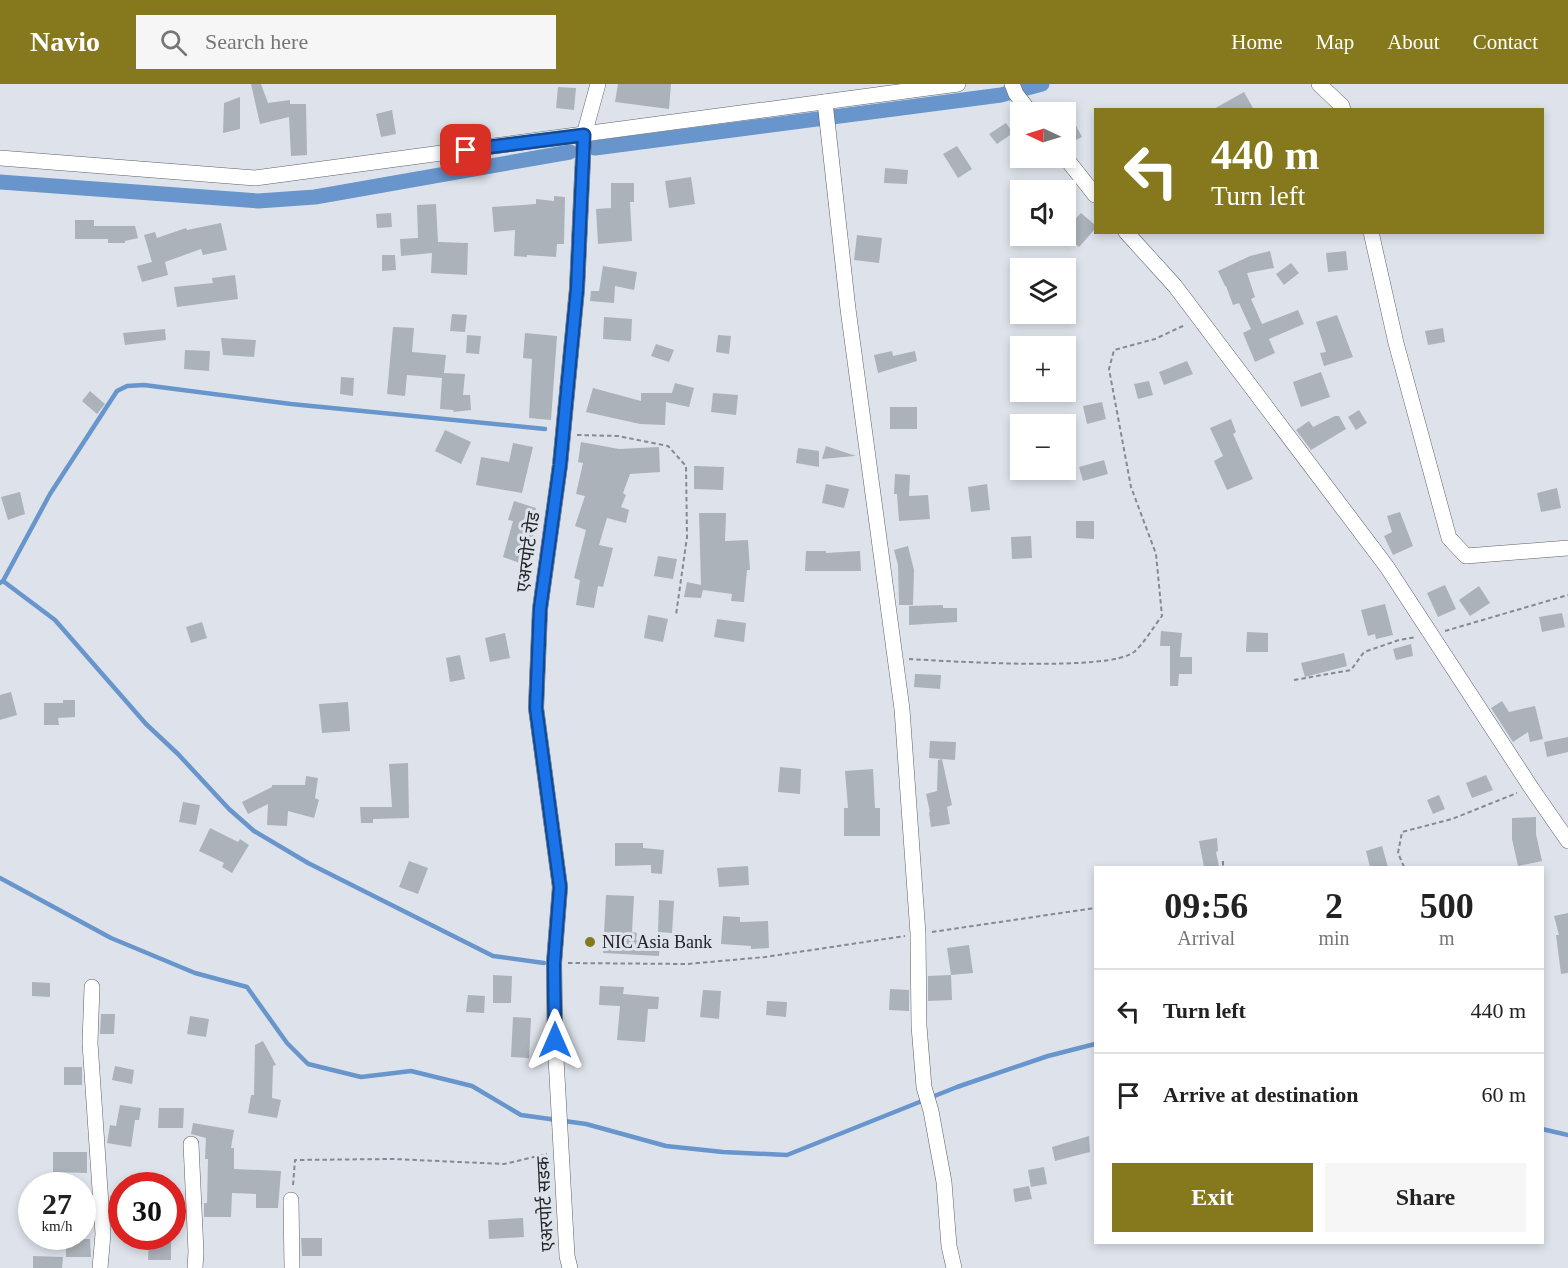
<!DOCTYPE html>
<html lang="en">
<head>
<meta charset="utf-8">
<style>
	:root { --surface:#fff; --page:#f6f6f6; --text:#222; --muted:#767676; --line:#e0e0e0; --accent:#86791d }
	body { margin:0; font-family:"Times New Roman","Noto Sans Devanagari",serif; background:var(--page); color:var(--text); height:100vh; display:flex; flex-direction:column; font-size:22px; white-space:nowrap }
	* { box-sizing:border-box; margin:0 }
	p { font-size:20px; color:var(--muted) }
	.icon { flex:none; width:33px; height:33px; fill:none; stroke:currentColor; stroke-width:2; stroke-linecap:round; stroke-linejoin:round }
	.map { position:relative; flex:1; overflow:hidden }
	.sheet { position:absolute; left:1094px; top:782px; width:450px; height:378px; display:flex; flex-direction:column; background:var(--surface); border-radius:0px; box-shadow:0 3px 9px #0003 }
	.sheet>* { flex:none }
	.guide { position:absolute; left:1094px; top:24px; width:450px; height:126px; border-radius:0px; box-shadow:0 3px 9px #0003; background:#86791d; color:#fff; overflow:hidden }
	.needle { width:39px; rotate:274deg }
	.tools { position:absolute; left:1010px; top:18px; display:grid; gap:12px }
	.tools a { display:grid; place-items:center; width:66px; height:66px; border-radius:0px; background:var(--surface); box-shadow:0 3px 9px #0003; font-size:30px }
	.speed { position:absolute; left:18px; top:1088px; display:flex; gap:12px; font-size:30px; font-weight:700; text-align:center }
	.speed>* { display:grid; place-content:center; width:78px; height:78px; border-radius:50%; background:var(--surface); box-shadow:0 3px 9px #0003; line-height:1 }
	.speed small { font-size:15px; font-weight:400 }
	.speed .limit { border:9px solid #d22; background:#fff; color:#111 }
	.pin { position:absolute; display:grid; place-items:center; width:51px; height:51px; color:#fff; margin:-26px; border-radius:12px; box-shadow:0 3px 9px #0006 }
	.me { position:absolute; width:66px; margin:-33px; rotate:0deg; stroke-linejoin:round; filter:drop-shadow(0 0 4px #0008) }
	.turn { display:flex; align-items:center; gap:21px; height:126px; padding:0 18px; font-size:27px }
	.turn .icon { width:78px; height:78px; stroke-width:2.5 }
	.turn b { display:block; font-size:42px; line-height:51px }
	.eta { display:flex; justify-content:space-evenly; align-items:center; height:102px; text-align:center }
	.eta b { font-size:36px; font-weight:600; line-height:42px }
	.button { display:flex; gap:12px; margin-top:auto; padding:12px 18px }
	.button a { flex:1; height:69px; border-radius:0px; background:var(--accent); color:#fff; font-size:24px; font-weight:600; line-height:69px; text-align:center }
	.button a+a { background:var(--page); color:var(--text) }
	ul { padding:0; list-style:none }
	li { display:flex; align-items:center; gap:18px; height:84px; padding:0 18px; border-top:2px solid var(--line) }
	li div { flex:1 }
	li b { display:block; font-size:22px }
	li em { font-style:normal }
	header { display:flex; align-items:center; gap:36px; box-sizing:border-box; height:84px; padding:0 30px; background:var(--accent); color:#fff }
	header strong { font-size:28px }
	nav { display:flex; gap:33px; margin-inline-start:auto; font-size:21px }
	.search { width:420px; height:54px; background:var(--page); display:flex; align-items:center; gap:15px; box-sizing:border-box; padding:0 21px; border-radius:0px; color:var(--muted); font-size:22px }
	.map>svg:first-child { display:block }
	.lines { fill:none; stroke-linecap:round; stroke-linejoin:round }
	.stream { stroke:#6895cc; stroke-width:4.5 }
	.canal { stroke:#6895cc; stroke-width:15 }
	.building { fill:#acb2b9 }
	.street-casing { stroke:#5c6167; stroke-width:16 }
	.path { stroke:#868a8f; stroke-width:2; stroke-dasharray:4.5 3; stroke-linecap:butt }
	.street { stroke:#fff; stroke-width:15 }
	.route-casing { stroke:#114b97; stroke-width:15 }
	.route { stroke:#1a73e8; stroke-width:10 }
	.poi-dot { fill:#86791d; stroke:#dee3eb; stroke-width:2 }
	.labels { text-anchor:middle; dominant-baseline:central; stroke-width:6; stroke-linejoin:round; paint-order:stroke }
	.street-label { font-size:18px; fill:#222427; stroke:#dee3eb }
	.poi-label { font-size:18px; fill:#222427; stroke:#dee3eb; text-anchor:start }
</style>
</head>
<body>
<header>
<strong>Navio</strong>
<div class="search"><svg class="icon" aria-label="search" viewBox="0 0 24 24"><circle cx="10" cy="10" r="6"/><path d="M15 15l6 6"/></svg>Search here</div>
<nav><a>Home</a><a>Map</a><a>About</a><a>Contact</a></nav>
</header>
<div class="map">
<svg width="1568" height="1184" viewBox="0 0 1568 1184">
	<rect width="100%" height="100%" fill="#dee3eb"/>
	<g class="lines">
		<g class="stream">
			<path d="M3 497 50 410 117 307 127 302 144 301 291 320 545 345"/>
			<path d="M0 499 3 497 55 536 146 640 178 670 229 725 254 747 308 779 493 872 544 879"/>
			<path d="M0 794 111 854 195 889 247 903 287 959 308 980 361 993 411 987 472 1002 521 1031 586 1040 666 1062 723 1068 787 1071 957 1003 1048 972 1095 960"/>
			<path d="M1542 1045 1568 1051"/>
		</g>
		<g class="canal">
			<path d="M595 64 1001 11 1042 0"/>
			<path d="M0 98 258 117 315 113 570 68"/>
		</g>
	</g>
	<g class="building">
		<path d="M251 0H261L268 19 290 16V20H306L307 71 291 72 289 33 260 40Z"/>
		<path d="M618 0H671L669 25 615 18Z"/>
		<path d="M558 3 576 4 574 26 556 24Z"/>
		<path d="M1244 8 1254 26H1212Z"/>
		<path d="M240 13V45L223 49 224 19Z"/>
		<path d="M1065 21 1082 53 1070 59 1065 49Z"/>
		<path d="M392 26 396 50 381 53 376 30Z"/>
		<path d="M1006 39 1013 49 997 60 989 50Z"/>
		<path d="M957 62 972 85 958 94 943 70Z"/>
		<path d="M885 84 908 86 907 100 884 99Z"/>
		<path d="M691 93 695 120 669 124 665 97Z"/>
		<path d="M611 99H634V118H630L632 157 598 160 596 125 611 124Z"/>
		<path d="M554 112 565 113 564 160H557L556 173 527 171V173L514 172 515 146 494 148 492 123 536 120V115L554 117Z"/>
		<path d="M1065 119 1073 137 1081 129 1095 141V145L1079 163 1065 151Z"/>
		<path d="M436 120 438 158 468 159 467 191 431 189 432 169 401 172 400 155 418 154 417 121Z"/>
		<path d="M391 129 392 143 377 144 376 130Z"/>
		<path d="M75 136H94V142H135L138 154 125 157V159H108V155H75Z"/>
		<path d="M221 139 227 166 203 171 201 165 165 178 168 191 142 198 137 182 152 178 144 151 155 148 157 154 186 144 187 146Z"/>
		<path d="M857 151 882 154 879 179 854 176Z"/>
		<path d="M1270 167 1274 184 1247 189 1255 213 1251 215 1262 240 1298 226 1304 240 1269 255 1275 269 1255 278 1243 249 1251 245 1239 219 1233 221 1226 202H1225L1218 187 1250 172Z"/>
		<path d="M1346 167 1348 186 1328 188 1326 169Z"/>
		<path d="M382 171H395L396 186 382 187Z"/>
		<path d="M1291 179 1299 189 1284 201 1276 190Z"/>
		<path d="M603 182 637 188 634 206 615 202 614 219 590 217 591 207H599Z"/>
		<path d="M235 191 238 215 177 223 174 203 213 199 212 194Z"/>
		<path d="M452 230 467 231 465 248 450 247Z"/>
		<path d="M1337 231 1353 273 1324 282 1320 269 1326 268 1316 238Z"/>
		<path d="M604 233 632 235 631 257 603 255Z"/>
		<path d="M393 243 414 244 412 268 446 271 444 289 465 290 463 311H470L471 326 453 328 454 326 440 325 442 294 407 291 405 312 387 310Z"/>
		<path d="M1443 244 1445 258 1428 261 1425 247Z"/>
		<path d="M165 245 166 256 125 261 123 249Z"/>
		<path d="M525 249 557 252 551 336 529 334 532 275 523 274Z"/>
		<path d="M467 251 481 252 479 270 466 269Z"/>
		<path d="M718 251 731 252 729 270 716 268Z"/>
		<path d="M221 254 256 256 254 273 223 271Z"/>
		<path d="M656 260 674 266 669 278 651 272Z"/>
		<path d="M185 266 210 267 209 287 184 285Z"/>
		<path d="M892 267 893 272 915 267 917 277 878 289 874 271Z"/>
		<path d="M1187 277 1193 290 1164 301 1159 288Z"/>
		<path d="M1321 288 1330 313 1301 323 1293 298Z"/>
		<path d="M341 293 354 294 353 312 340 310Z"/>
		<path d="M1149 297 1153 311 1138 315 1134 300Z"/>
		<path d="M675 299 694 304 689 323 666 318 665 341 640 340 586 328 593 304 641 317V309H672Z"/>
		<path d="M90 307 105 320 97 330 82 317Z"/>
		<path d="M713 309 738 311 736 331 711 328Z"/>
		<path d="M1102 318 1106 335 1087 340 1083 322Z"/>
		<rect x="890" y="323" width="27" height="22"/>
		<path d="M1359 326 1367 339 1356 346 1348 333Z"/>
		<path d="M1335 332H1339L1346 345 1311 366 1296 346 1309 337 1313 343Z"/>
		<path d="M1231 335 1236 348 1233 350 1253 395 1227 406 1214 377 1223 372 1210 344Z"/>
		<path d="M445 346 471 358 461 380 435 367Z"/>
		<path d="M581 358 619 365 659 363 660 388 630 390 623 409 626 411 621 423 629 426 626 439 607 434 599 461 613 464 603 503 598 502 594 524 576 521 580 496 574 494 586 446 575 442 585 412 576 410 583 379 578 378Z"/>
		<path d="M513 359 533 363 522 409 476 401 481 373 509 378Z"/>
		<path d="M826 362 856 372H855L822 375Z"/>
		<path d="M798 364 819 367V383L796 379Z"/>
		<path d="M1104 376 1108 390 1083 397 1079 383Z"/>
		<path d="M694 382 724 383 723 406 694 405Z"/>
		<path d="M895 390 910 391 909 412 928 411 930 435 899 437 897 410H894Z"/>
		<path d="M826 400 849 405 844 424 822 419Z"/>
		<path d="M987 400 990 426 971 428 968 403Z"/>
		<path d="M1557 404 1561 424 1541 428 1537 409Z"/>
		<path d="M20 408 25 430 8 436 1 413Z"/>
		<path d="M514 417 536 424 529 447 534 449 525 481 503 473 513 437 508 436Z"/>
		<path d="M1400 428 1413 462 1393 471 1384 452 1392 448 1387 432Z"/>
		<path d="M699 429H726L725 457 748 456 750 486H747L744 518 731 517 732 510 703 506 701 514 684 513 687 498 701 501Z"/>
		<path d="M1076 437H1094V455L1076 454Z"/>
		<path d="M1031 452 1032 474 1012 475 1011 453Z"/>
		<path d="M908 462 914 486 913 521H899L898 481 894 466Z"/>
		<path d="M806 467H826V469L860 467 861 487H805Z"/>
		<path d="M658 472 677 475 673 495 654 492Z"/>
		<path d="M1445 501 1456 525 1438 533 1427 509Z"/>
		<path d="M1479 502 1490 519 1470 532 1459 516Z"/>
		<path d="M1385 520 1393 551 1376 555 1375 550 1368 552 1361 526Z"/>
		<path d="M943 521V524H957V538L909 541V522Z"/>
		<path d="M1562 529 1565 543 1542 548 1539 533Z"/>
		<path d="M648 531 668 535 663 558 644 554Z"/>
		<path d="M717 535 746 539 744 558 714 553Z"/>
		<path d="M202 538 207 554 191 559 186 543Z"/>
		<path d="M1161 547 1182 549 1180 573H1192V590H1179L1178 602H1170V562H1160Z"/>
		<path d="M1247 548 1268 549V568H1246Z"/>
		<path d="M505 549 510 574 490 578 485 554Z"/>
		<path d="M1411 560 1413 572 1396 576 1393 565Z"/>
		<path d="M1344 569 1347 582 1305 593 1301 579Z"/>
		<path d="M460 571 465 595 450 598 446 574Z"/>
		<path d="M915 590 941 591 940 605 914 603Z"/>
		<path d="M11 608 17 631 0 636V611Z"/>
		<path d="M63 616H75V633L58 634 59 641H44V619H63Z"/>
		<path d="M1502 617 1509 628 1535 622 1543 655 1530 658 1528 648 1513 658 1491 624Z"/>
		<path d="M348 618 350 647 322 649 319 620Z"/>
		<path d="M1568 653V668L1547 673 1544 658Z"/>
		<path d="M930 657 956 658 955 676 929 674Z"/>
		<path d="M942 675 952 721 947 723 950 740 931 743 929 728H930L926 710 937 707 938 676Z"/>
		<path d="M408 679 409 734 373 735V739H361L360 723H392L389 680Z"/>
		<path d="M780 683 801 685 800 710 778 708Z"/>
		<path d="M873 685 875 724H880V752H844V724H848L845 687Z"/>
		<path d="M1486 691 1493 706 1472 714 1466 699Z"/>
		<path d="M306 692 318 694 315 714 319 716 314 734 288 727 287 742 267 741 268 720 248 730 242 718 272 703V701H305Z"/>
		<path d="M1439 711 1445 725 1433 730 1427 716Z"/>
		<path d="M183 718 200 721 196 741 179 738Z"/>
		<path d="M1536 733V750L1542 777 1518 782 1512 755V734Z"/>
		<path d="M210 744 238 758 240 755 249 761 232 789 222 783 224 779 199 767Z"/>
		<path d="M1217 754 1218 767 1216 768 1219 783H1204L1199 757Z"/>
		<path d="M615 759H643V764L664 766 662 790 651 789V781L615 782Z"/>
		<path d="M1382 762 1388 783H1370L1366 767Z"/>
		<path d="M409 777 428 784 418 810 399 803Z"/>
		<path d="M748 782 749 801 719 803 717 784Z"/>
		<path d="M606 811 634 812 632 848 637 849 636 856 660 858 659 872 603 869Z"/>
		<path d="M659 816 674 817 672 849 658 848Z"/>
		<path d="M1568 829V889L1561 890 1556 851H1559L1554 832Z"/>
		<path d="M723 832 740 833V838L768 837 769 864 751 865V862L721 860Z"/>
		<path d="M969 861 973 889 951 891 947 864Z"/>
		<path d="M493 891 512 892 511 919H493Z"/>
		<path d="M951 891 952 916 928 917V892Z"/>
		<path d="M32 898 50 899V913L32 912Z"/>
		<path d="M600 902 624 903 623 910 659 913 658 925H648L645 958 617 956 620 922 599 921Z"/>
		<path d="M890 905 909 906V927L889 926Z"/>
		<path d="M703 906 721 907 719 935 700 933Z"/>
		<path d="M468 911 485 912 484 929 466 928Z"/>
		<path d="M767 917 787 918 786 933 766 931Z"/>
		<path d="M101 930H115L114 950H100Z"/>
		<path d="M190 932 209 935 206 953 187 950Z"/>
		<path d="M513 933 531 934 529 974 511 973Z"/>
		<path d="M263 957 276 981 273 982 272 1014 281 1016 277 1034 248 1029 251 1011H254L255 961Z"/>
		<path d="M115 982 134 986 132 1000 112 996Z"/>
		<rect x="64" y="983" width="18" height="18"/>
		<path d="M120 1021 141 1024 139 1036H135L131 1063 107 1059 110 1041 116 1042Z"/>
		<path d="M159 1024H184L183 1044H158Z"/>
		<path d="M193 1039 234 1046 231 1064H234V1085L281 1087 278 1124H256V1110L232 1109 231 1133H204V1119H207L208 1075H205L206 1054 191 1050Z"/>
		<path d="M1089 1052 1090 1068 1055 1077 1052 1063Z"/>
		<path d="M53 1068H87V1089L53 1088Z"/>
		<path d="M1044 1083 1047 1100 1031 1103 1028 1086Z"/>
		<path d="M1029 1102 1032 1115 1015 1118 1013 1105Z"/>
		<path d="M110 1112H122V1134L112 1133Z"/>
		<path d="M523 1134 524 1153 489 1155 488 1136Z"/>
		<path d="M301 1154H322V1172H302Z"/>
		<path d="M66 1155H90L91 1173H66Z"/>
		<path d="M149 1155H171V1176H148Z"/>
		<path d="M33 1172 63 1173 62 1184H33Z"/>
	</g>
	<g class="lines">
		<g class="street-casing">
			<g id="street">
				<path d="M1012 0 1016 10 1030 28"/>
				<path d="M1319 0 1342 22 1343 26"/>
				<path d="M825 18 848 225 902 625 918 850 919 942 924 1003 931 1027 944 1098 949 1162 954 1184"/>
				<path d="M1065 73 1095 111"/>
				<path d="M0 74 255 94 958 0"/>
				<path d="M1126 148 1175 202 1387 483 1532 705 1568 757"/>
				<path d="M1371 148 1396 259 1449 454 1466 472 1568 464"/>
				<path d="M92 903 90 959 103 1150 100 1184"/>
				<path d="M191 1060 196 1168 195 1184"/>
				<path d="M291 1116 292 1184"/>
				<path d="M570 1184 567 1172 555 956 554 879 560 803 536 624 540 525 560 381 577 205 584 51 598 0"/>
			</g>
		</g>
		<g class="path">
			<path d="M577 351 618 352 668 362 686 382 687 453 676 531"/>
			<path d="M1445 547 1568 511"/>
			<path d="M909 575C947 577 1110 588 1134 568 1143 561 1154 542 1162 532L1156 470 1131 403 1109 285 1114 266 1155 255 1185 241"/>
			<path d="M1294 596 1351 586 1364 568 1399 556 1416 553"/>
			<path d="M1223 777V783"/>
			<path d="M1404 783 1398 769 1402 748 1452 735 1517 709"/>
			<path d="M932 848 1095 824"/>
			<path d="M568 879 687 880 765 873 905 852"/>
			<path d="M293 1101 295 1076 394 1075 504 1080 547 1070"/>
		</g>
		<use href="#street" class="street"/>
	</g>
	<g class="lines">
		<g class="route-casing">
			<path id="route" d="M466 66 584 51 577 205 560 381 540 525 536 624 560 803 554 879 555 956"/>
		</g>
		<use href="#route" class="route"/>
	</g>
	<circle class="poi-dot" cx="590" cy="858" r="6"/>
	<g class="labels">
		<g class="street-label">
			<text transform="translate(528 468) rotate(-82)">एअरपोर्ट रोड</text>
			<text transform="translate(545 1120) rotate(-93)">एअरपोर्ट सडक</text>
		</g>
		<g class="poi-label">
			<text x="602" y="858">NIC Asia Bank</text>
		</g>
	</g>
</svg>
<div class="tools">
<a><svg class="needle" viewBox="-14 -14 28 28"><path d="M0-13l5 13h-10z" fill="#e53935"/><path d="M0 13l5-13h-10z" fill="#767676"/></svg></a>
<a><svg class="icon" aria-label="sound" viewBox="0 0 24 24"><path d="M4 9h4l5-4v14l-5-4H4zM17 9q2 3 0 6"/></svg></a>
<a><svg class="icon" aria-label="layers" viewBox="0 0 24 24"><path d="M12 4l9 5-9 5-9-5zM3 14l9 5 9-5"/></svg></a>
<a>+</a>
<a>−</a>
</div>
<div class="speed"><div>27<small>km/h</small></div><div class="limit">30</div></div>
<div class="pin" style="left:466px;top:66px;background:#d93025"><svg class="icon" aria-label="arrive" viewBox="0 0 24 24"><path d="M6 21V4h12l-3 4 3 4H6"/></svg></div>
<svg class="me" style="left:555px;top:956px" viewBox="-20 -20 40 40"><path d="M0-17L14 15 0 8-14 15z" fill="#1a73e8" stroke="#fff" stroke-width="4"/></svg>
<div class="guide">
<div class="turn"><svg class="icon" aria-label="left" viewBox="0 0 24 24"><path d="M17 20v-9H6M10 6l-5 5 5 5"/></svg><div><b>440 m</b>Turn left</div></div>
</div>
<section class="sheet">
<div class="eta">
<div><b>09:56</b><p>Arrival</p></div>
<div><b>2</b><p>min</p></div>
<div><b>500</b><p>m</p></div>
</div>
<ul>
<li><svg class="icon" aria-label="left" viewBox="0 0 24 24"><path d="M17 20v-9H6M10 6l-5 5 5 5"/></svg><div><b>Turn left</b></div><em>440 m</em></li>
<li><svg class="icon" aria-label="arrive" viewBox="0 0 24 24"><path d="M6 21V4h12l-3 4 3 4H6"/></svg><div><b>Arrive at destination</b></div><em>60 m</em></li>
</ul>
<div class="button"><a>Exit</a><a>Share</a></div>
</section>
</div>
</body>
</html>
